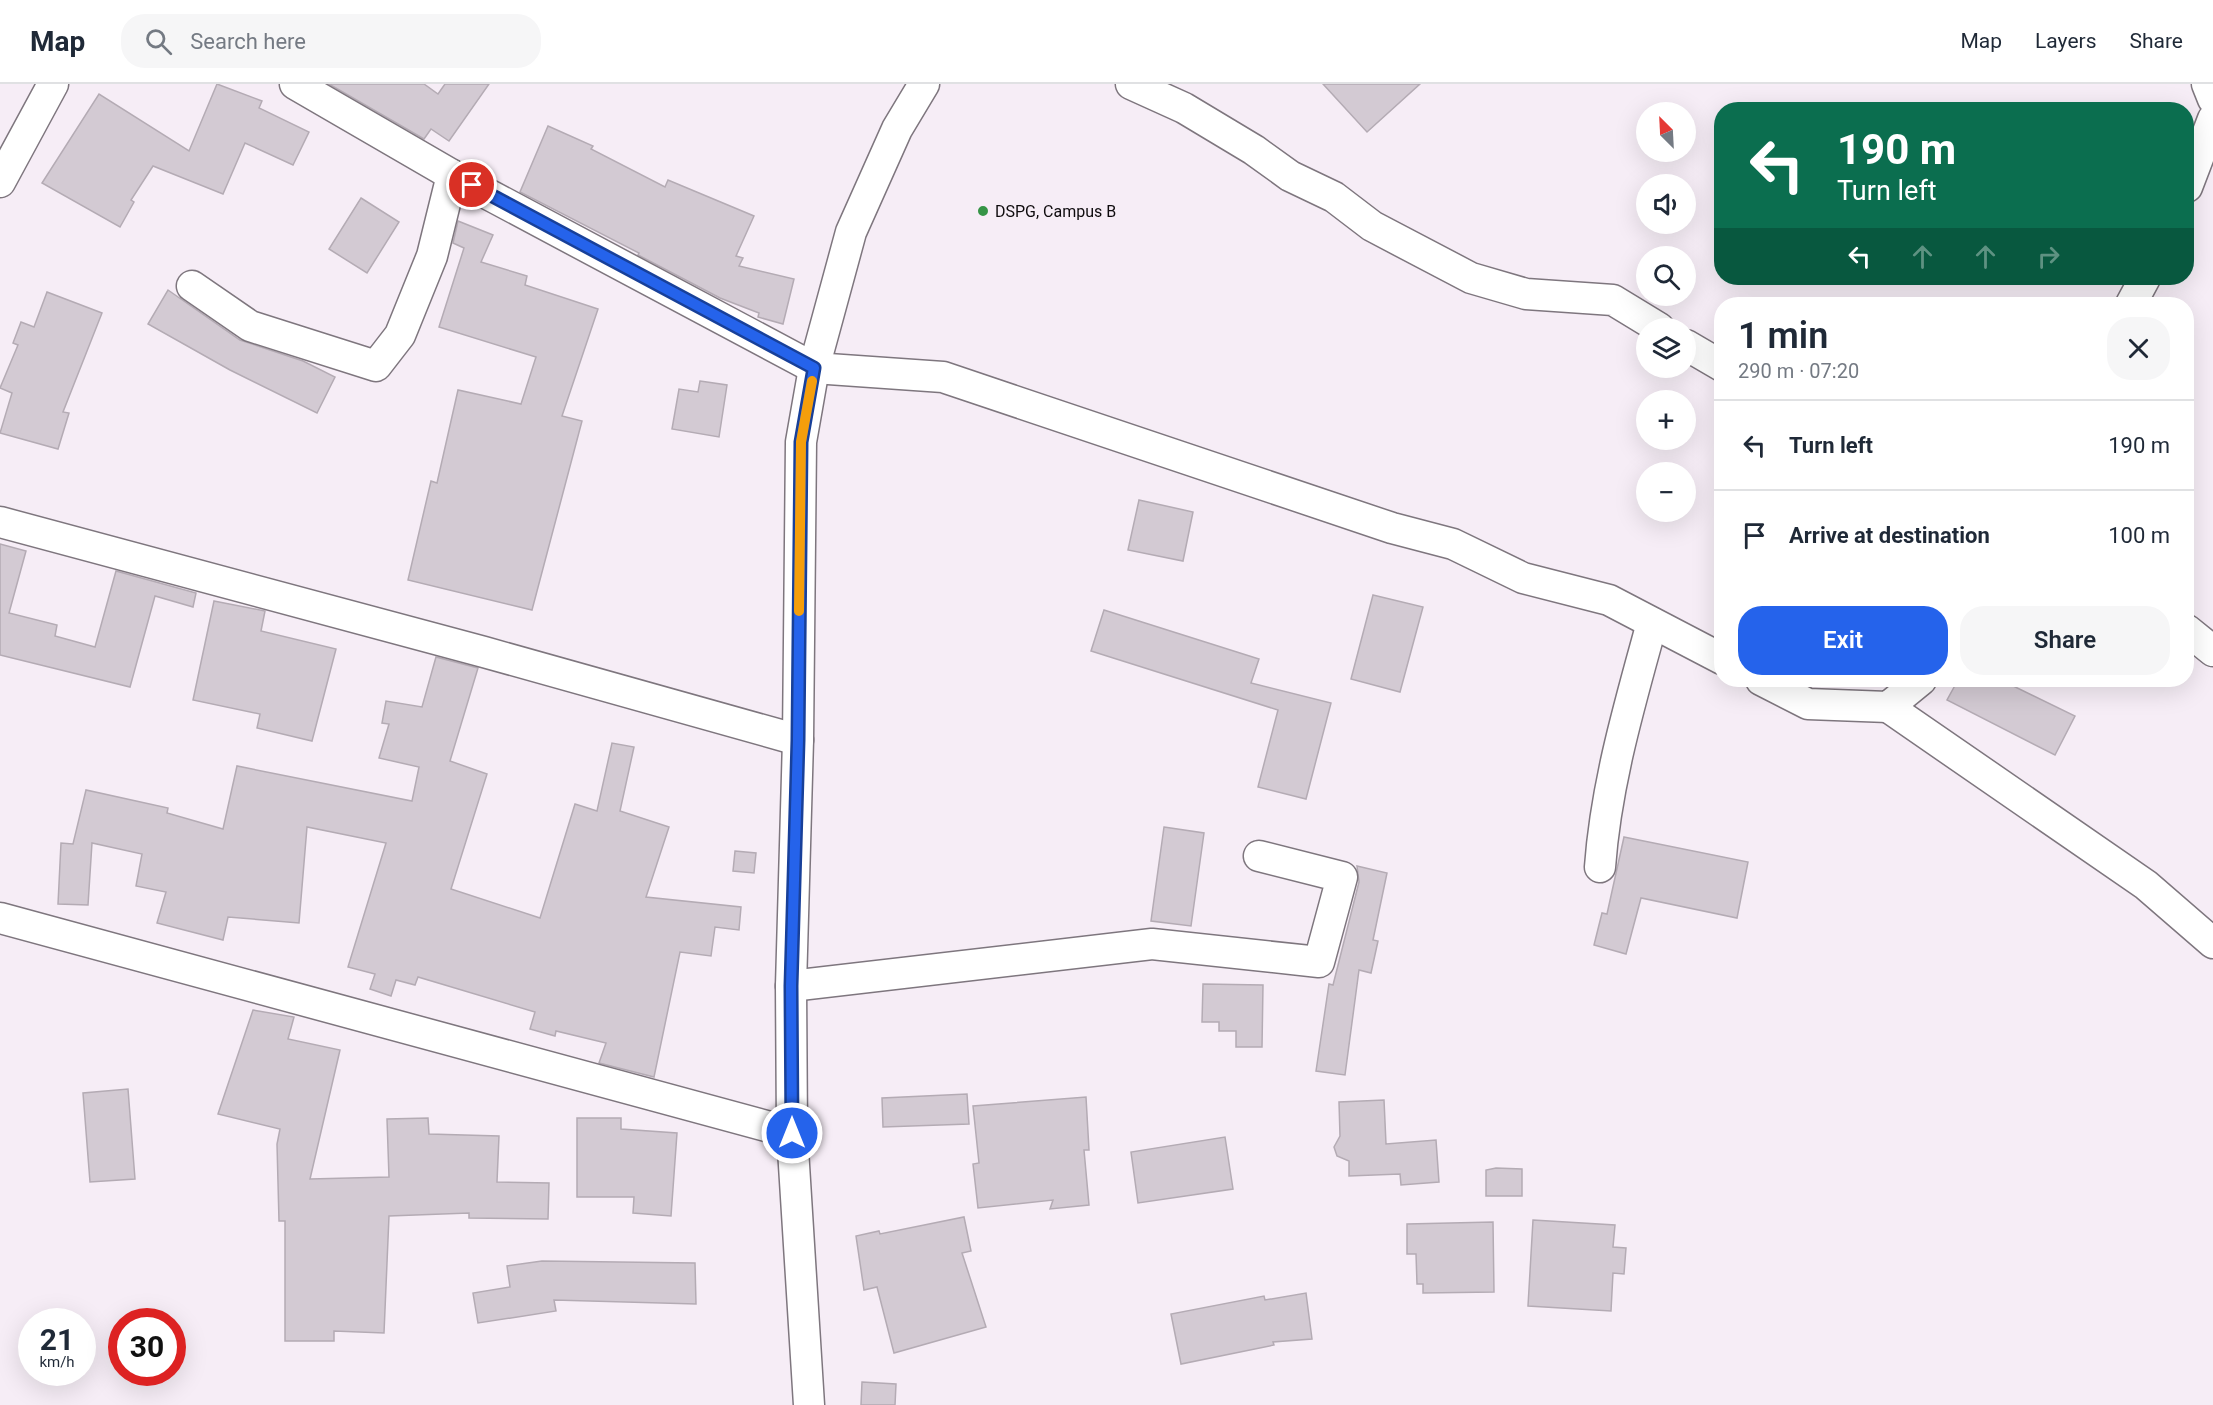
<!DOCTYPE html>
<html lang="en">
<head>
<meta charset="utf-8">
<style>
	:root { --surface:#fff; --page:#f6f6f7; --text:#1f2937; --muted:#747a83; --line:#e0e1e3; --accent:#2563eb }
	body { margin:0; font-family:Roboto,sans-serif; background:var(--page); color:var(--text); height:100vh; display:flex; flex-direction:column; font-size:22px; white-space:nowrap }
	* { box-sizing:border-box; margin:0 }
	p { font-size:20px; color:var(--muted) }
	.icon { flex:none; width:33px; height:33px; fill:none; stroke:currentColor; stroke-width:2; stroke-linecap:round; stroke-linejoin:round }
	.map { position:relative; flex:1; overflow:hidden }
	.sheet { position:absolute; left:1714px; top:213px; width:480px; height:390px; display:flex; flex-direction:column; background:var(--surface); border-radius:24px; box-shadow:0 6px 24px #0002 }
	.sheet>* { flex:none }
	.top-card { position:absolute; left:1714px; top:18px; width:480px; height:183px; border-radius:24px; box-shadow:0 6px 24px #0002; background:#0b6e4f; color:#fff; overflow:hidden }
	.needle { width:39px; rotate:336deg }
	.tools { position:absolute; left:1636px; top:18px; display:grid; gap:12px }
	.tools a { display:grid; place-items:center; width:60px; height:60px; border-radius:50%; background:var(--surface); box-shadow:0 6px 24px #0002; font-size:30px }
	.speed { position:absolute; left:18px; top:1224px; display:flex; gap:12px; font-size:30px; font-weight:700; text-align:center }
	.speed>* { display:grid; place-content:center; width:78px; height:78px; border-radius:50%; background:var(--surface); box-shadow:0 6px 24px #0002; line-height:1 }
	.speed small { font-size:15px; font-weight:400 }
	.speed .limit { border:9px solid #d22; background:#fff; color:#111 }
	.pin { position:absolute; display:grid; place-items:center; width:51px; height:51px; color:#fff; margin:-26px; border:3px solid #fff; border-radius:50%; box-shadow:0 2px 6px #0007 }
	.me { position:absolute; width:66px; margin:-33px; rotate:0deg; stroke-linejoin:round; filter:drop-shadow(0 0 4px #0008) }
	.turn { display:flex; align-items:center; gap:21px; height:126px; padding:0 24px; font-size:27px }
	.turn .icon { width:78px; height:78px; stroke-width:2.5 }
	.turn b { display:block; font-size:42px; line-height:51px }
	.lanes { display:flex; align-items:center; height:57px; padding:0 24px; background:#0003; justify-content:center; gap:30px; direction:ltr }
	.lanes .off { opacity:.35 }
	.round { display:grid; place-items:center; flex:none; width:63px; height:63px; border-radius:24px; background:var(--page) }
	.head { display:flex; align-items:center; justify-content:space-between; height:102px; padding:0 24px }
	h1 { font-size:36px; font-weight:600; line-height:45px }
	.cta { display:flex; gap:12px; margin-top:auto; padding:12px 24px }
	.cta a { flex:1; height:69px; border-radius:24px; background:var(--accent); color:#fff; font-size:24px; font-weight:600; line-height:69px; text-align:center }
	.cta a+a { background:var(--page); color:var(--text) }
	ul { padding:0; list-style:none }
	li { display:flex; align-items:center; gap:18px; height:90px; padding:0 24px; border-top:2px solid var(--line) }
	li div { flex:1 }
	li b { display:block; font-size:22px }
	li em { font-style:normal }
	header { display:flex; align-items:center; gap:36px; box-sizing:border-box; height:84px; padding:0 30px; background:var(--surface); border-bottom:2px solid var(--line) }
	header strong { font-size:28px }
	nav { display:flex; gap:33px; margin-inline-start:auto; font-size:21px }
	.search { width:420px; height:54px; background:var(--page); display:flex; align-items:center; gap:15px; box-sizing:border-box; padding:0 21px; border-radius:24px; color:var(--muted); font-size:22px }
	.map>svg:first-child { display:block }
	.building { fill:#d3cad3; stroke:#b4abb4; stroke-width:1.5 }
	.lines { fill:none; stroke-linecap:round; stroke-linejoin:round }
	.street-casing { stroke:#7e767e; stroke-width:33 }
	.street { stroke:#fff; stroke-width:30 }
	.route-casing { stroke:#184099; stroke-width:15 }
	.route { stroke:#2563eb; stroke-width:10 }
	.slow { stroke:#f59e0b; stroke-width:10 }
	.poi-dot { fill:#359446; stroke:#f6edf6; stroke-width:2 }
	.labels { text-anchor:middle; dominant-baseline:central; stroke-width:5; stroke-linejoin:round; paint-order:stroke }
	.poi-label { font-size:16px; fill:#0e0b0d; stroke:#f6edf6; text-anchor:start }
</style>
</head>
<body>
<header>
<strong>Map</strong>
<div class="search"><svg class="icon" aria-label="search" viewBox="0 0 24 24"><circle cx="10" cy="10" r="6"/><path d="M15 15l6 6"/></svg>Search here</div>
<nav><a>Map</a><a>Layers</a><a>Share</a></nav>
</header>
<div class="map">
<svg width="2213" height="1321" viewBox="0 0 2213 1321">
	<rect width="100%" height="100%" fill="#f6edf6"/>
	<g class="building">
		<path d="M217 0 262 17 259 24 309 48 293 81 245 59 223 110 153 82 131 116 134 118 120 143 42 99 99 10 189 67Z"/>
		<path d="M329 0H424L438 10 445 0H489L449 57 431 45 424 55Z"/>
		<path d="M1323 0H1420L1367 48Z"/>
		<path d="M548 42 593 62 591 65 665 103 668 96 754 132 736 172 743 174 739 182 794 195 783 240 758 233 759 229 720 214 638 171 639 169 520 108Z"/>
		<path d="M361 114 399 138 367 189 329 165Z"/>
		<path d="M458 137 493 151 481 178 527 192 525 201 598 225 562 332 582 337 532 526 408 496 431 397 437 399 458 306 521 320 536 273 439 243 464 164 453 159Z"/>
		<path d="M168 206 240 256 303 277 335 293 317 329 230 286 148 240Z"/>
		<path d="M47 208 102 229 63 328 69 329 58 365 0 349 12 309 0 304 18 261 13 259 21 238 34 243Z"/>
		<path d="M700 297 727 301 719 353 672 345 679 305 698 308Z"/>
		<path d="M1139 416 1193 428 1183 477 1128 466Z"/>
		<path d="M0 460 26 467 9 529 57 541 55 552 95 563 116 487 196 509 193 523 155 512 130 603 0 571Z"/>
		<path d="M1373 511 1423 523 1400 608 1351 595Z"/>
		<path d="M214 517 265 527 261 547 336 565 312 657 257 644 260 630 193 616Z"/>
		<path d="M1104 526 1259 575 1251 599 1331 619 1306 715 1258 703 1278 626 1091 567Z"/>
		<path d="M436 573 478 584 450 677 487 690 451 805 540 834 575 720 597 727 612 659 634 663 620 727 669 743 646 813 741 823 739 846 715 843 711 872 680 868 654 993 599 979 606 959 556 947 555 952 530 945 535 928 418 893 415 901 396 896 391 912 370 905 375 890 348 883 386 759 307 743 299 839 228 833 223 856 157 839 166 808 136 802 142 770 92 759 88 821 58 820 61 759 73 760 86 706 168 724 167 729 223 745 237 682 412 717 419 683 379 674 389 640 382 639 386 617 422 623Z"/>
		<path d="M1958 596H2001L2075 632 2055 671 1947 616Z"/>
		<path d="M1164 743 1204 749 1191 842 1151 837Z"/>
		<path d="M1624 753 1748 778 1737 834 1641 814 1626 870 1594 861 1602 829 1607 830Z"/>
		<path d="M735 767 756 769 754 789 733 787Z"/>
		<path d="M1357 782 1387 789 1373 856 1378 857 1371 889 1359 886 1345 991 1316 987 1329 900 1333 901 1359 798Z"/>
		<path d="M1203 900 1263 901 1262 963H1236V947H1219V938H1202Z"/>
		<path d="M253 926 294 933 288 955 340 966 310 1095 389 1093 387 1035 428 1034 429 1050 499 1052 497 1098 549 1099 548 1135 469 1134V1129L389 1132 384 1249 334 1247V1257H285V1137H279L277 1060 280 1045 218 1030Z"/>
		<path d="M128 1005 135 1095 90 1098 83 1009Z"/>
		<path d="M967 1010 969 1040 883 1043 882 1014Z"/>
		<path d="M1086 1013 1089 1066H1084L1089 1121 1050 1125 1053 1116 978 1124 973 1080 979 1079 973 1022Z"/>
		<path d="M1384 1016 1386 1060 1436 1056 1439 1098 1401 1101 1400 1090 1349 1092V1077L1337 1072 1334 1063 1340 1052 1339 1018Z"/>
		<path d="M577 1034H621V1045L677 1049 671 1132 633 1129 634 1113H577Z"/>
		<path d="M1225 1053 1233 1105 1138 1119 1131 1068Z"/>
		<path d="M1496 1084 1522 1085V1112H1486V1086Z"/>
		<path d="M964 1133 971 1167 962 1169 986 1243 894 1269 877 1203 864 1206 856 1152 879 1147 880 1150Z"/>
		<path d="M1533 1136 1615 1141 1613 1163 1626 1164 1624 1190 1613 1189 1611 1227 1528 1222Z"/>
		<path d="M1493 1138 1494 1208 1423 1209V1200H1417L1416 1170H1407V1140Z"/>
		<path d="M542 1177 695 1179 696 1220 554 1216 556 1227 478 1239 473 1209 510 1203 507 1182Z"/>
		<path d="M1306 1209 1312 1255 1273 1258 1274 1261 1181 1280 1171 1230 1264 1212 1265 1216Z"/>
		<path d="M862 1298 896 1300 895 1321H861Z"/>
	</g>
	<g class="lines">
		<g class="street-casing">
			<g id="street">
				<path d="M295 0 452 91 814 284 943 293 1392 444 1453 460 1523 494 1609 516 1722 575"/>
				<path d="M1131 0 1184 24 1254 66 1290 92 1334 113 1372 142 1471 194 1526 210 1613 216 1659 244"/>
				<path d="M2207 0 2213 15"/>
				<path d="M0 98 53 0"/>
				<path d="M2187 103 2213 35"/>
				<path d="M192 202 250 242 376 282 400 251 432 172 452 91"/>
				<path d="M2131 220 2145 194"/>
				<path d="M1686 261 1722 282"/>
				<path d="M0 438 484 568 798 656"/>
				<path d="M2187 546 2213 567"/>
				<path d="M1761 596 1808 620 1888 623 1921 596"/>
				<path d="M1888 623 2146 801 2213 859"/>
				<path d="M1600 783C1606 700 1630 619 1652 539"/>
				<path d="M0 834 792 1049"/>
				<path d="M791 902 1152 860 1319 878 1342 793 1259 772"/>
				<path d="M809 1321 792 1049 791 902 798 656 801 358 814 284 851 148 897 45 924 0"/>
			</g>
		</g>
		<use href="#street" class="street"/>
	</g>
	<g class="lines">
		<g class="route-casing">
			<path id="route" d="M472 101 814 284 801 358 798 656 791 902 792 1049"/>
		</g>
		<use href="#route" class="route"/>
		<path class="slow" d="M799 527 801 358 812 297"/>
	</g>
	<circle class="poi-dot" cx="983" cy="127" r="6"/>
	<g class="labels">
		<g class="poi-label">
			<text x="995" y="127">DSPG, Campus B</text>
		</g>
	</g>
</svg>
<div class="tools">
<a><svg class="needle" viewBox="-14 -14 28 28"><path d="M0-13l5 13h-10z" fill="#e53935"/><path d="M0 13l5-13h-10z" fill="#747a83"/></svg></a>
<a><svg class="icon" aria-label="sound" viewBox="0 0 24 24"><path d="M4 9h4l5-4v14l-5-4H4zM17 9q2 3 0 6"/></svg></a>
<a><svg class="icon" aria-label="search" viewBox="0 0 24 24"><circle cx="10" cy="10" r="6"/><path d="M15 15l6 6"/></svg></a>
<a><svg class="icon" aria-label="layers" viewBox="0 0 24 24"><path d="M12 4l9 5-9 5-9-5zM3 14l9 5 9-5"/></svg></a>
<a>+</a>
<a>−</a>
</div>
<div class="speed"><div>21<small>km/h</small></div><div class="limit">30</div></div>
<div class="pin" style="left:472px;top:101px;background:#d93025"><svg class="icon" aria-label="arrive" viewBox="0 0 24 24"><path d="M6 21V4h12l-3 4 3 4H6"/></svg></div>
<svg class="me" style="left:792px;top:1049px" viewBox="-20 -20 40 40"><circle r="17" fill="#2563eb" stroke="#fff" stroke-width="3"/><path d="M0-11L8 9 0 5-8 9z" fill="#fff"/></svg>
<div class="top-card">
<div class="turn"><svg class="icon" aria-label="left" viewBox="0 0 24 24"><path d="M17 20v-9H6M10 6l-5 5 5 5"/></svg><div><b>190 m</b>Turn left</div></div>
<div class="lanes"><svg class="icon" aria-label="left" viewBox="0 0 24 24"><path d="M17 20v-9H6M10 6l-5 5 5 5"/></svg><svg class="icon off" aria-label="ahead" viewBox="0 0 24 24"><path d="M12 20V5M6 11l6-6 6 6"/></svg><svg class="icon off" aria-label="ahead" viewBox="0 0 24 24"><path d="M12 20V5M6 11l6-6 6 6"/></svg><svg class="icon off" aria-label="right" viewBox="0 0 24 24"><path d="M7 20v-9h11M14 6l5 5-5 5"/></svg></div>
</div>
<section class="sheet">
<div class="head"><div><h1>1 min</h1><p>290 m · 07:20</p></div><a class="round"><svg class="icon" aria-label="close" viewBox="0 0 24 24"><path d="M6 6l12 12M18 6L6 18"/></svg></a></div>
<ul>
<li><svg class="icon" aria-label="left" viewBox="0 0 24 24"><path d="M17 20v-9H6M10 6l-5 5 5 5"/></svg><div><b>Turn left</b></div><em>190 m</em></li>
<li><svg class="icon" aria-label="arrive" viewBox="0 0 24 24"><path d="M6 21V4h12l-3 4 3 4H6"/></svg><div><b>Arrive at destination</b></div><em>100 m</em></li>
</ul>
<div class="cta"><a>Exit</a><a>Share</a></div>
</section>
</div>
</body>
</html>
